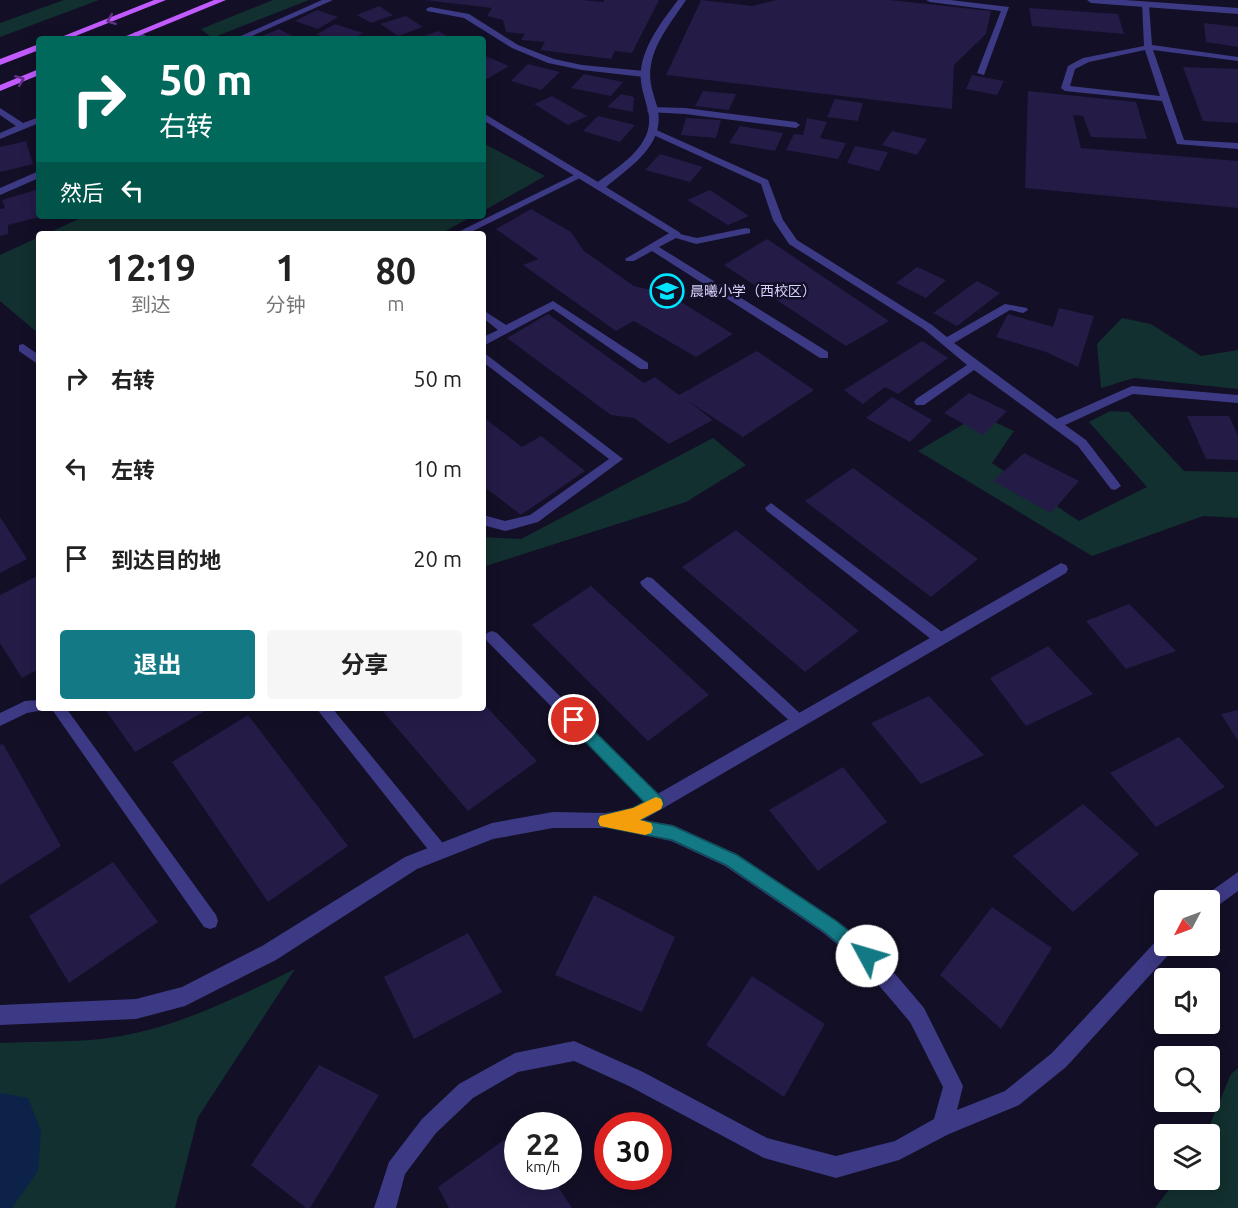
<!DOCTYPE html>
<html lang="zh">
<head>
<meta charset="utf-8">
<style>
	:root { --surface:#fff; --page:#f6f6f6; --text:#222; --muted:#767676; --accent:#137a85 }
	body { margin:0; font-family:Ubuntu,"Noto Sans SC",sans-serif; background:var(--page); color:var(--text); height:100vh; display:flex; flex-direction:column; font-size:22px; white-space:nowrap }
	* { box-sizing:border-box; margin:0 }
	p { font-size:20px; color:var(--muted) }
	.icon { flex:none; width:33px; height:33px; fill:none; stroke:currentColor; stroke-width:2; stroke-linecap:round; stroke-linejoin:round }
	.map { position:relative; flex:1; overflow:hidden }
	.sheet { position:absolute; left:36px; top:231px; width:450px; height:480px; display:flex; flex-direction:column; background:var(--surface); border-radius:6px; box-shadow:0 3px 15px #0003 }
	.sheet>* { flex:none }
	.banner { position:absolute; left:36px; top:36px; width:450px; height:183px; border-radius:6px; box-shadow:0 3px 15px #0003; background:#00695c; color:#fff; overflow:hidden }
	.needle { width:39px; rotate:229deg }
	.tools { position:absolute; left:1154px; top:890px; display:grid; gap:12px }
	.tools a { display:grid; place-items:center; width:66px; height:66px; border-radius:6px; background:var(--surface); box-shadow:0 3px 15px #0003; font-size:30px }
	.speed { position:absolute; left:504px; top:1112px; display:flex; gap:12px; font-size:30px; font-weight:700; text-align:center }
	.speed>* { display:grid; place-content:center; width:78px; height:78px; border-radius:50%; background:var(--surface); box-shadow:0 3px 15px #0003; line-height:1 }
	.speed small { font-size:15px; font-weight:400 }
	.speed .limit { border:9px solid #d22; background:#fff; color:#111 }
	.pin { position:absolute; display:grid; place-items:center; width:51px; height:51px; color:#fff; margin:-26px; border:3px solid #fff; border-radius:50%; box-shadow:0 2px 6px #0007 }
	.me { position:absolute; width:66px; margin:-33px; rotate:309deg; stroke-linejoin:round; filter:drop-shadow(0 0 4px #0008) }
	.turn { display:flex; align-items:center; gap:21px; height:126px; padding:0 24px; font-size:27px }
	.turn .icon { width:78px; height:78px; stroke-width:2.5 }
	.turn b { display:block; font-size:42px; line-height:51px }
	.then { display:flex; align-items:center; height:57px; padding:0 24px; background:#0003; gap:12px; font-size:22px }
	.eta { display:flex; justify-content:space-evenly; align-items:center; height:102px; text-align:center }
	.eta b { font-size:36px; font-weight:700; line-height:42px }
	.primary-button { display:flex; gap:12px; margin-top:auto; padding:12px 24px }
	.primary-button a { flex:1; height:69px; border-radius:6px; background:var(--accent); color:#fff; font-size:24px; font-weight:700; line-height:69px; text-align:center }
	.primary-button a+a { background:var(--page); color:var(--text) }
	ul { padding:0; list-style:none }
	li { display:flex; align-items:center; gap:18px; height:90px; padding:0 24px }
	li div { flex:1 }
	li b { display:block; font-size:22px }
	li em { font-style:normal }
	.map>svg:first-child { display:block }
	.green { fill:#12302f }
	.water { fill:#0c2248 }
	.building { fill:#241b47 }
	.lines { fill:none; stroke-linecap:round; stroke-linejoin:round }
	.lane { fill:#3d3a85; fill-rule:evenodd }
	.street { fill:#3d3a85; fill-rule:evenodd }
	.primary { fill:#c25bff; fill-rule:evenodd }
	.oneway { stroke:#623188 }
	.route { fill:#137a85; stroke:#0c4f56; stroke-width:1.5 }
	.slow { fill:#f59e0b }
	.labels { text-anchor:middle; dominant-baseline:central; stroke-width:5; stroke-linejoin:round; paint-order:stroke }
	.far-poi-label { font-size:14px; fill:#d9d4ff; stroke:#130f26; text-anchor:start }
</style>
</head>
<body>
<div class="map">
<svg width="1238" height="1208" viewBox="0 0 1238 1208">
	<rect width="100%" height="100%" fill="#130f26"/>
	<g class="green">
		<path d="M64 0H99L0 37V23Z"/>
		<path d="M273 0H309L212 38 201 29Z"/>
		<path d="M483 143 545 176 483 211Z"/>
		<path d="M85 216H473L440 234H46Z"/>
		<path d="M39 237V334L0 301V255Z"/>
		<path d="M1122 318 1151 324 1201 356 1238 350V389L1134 378 1101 388 1097 344Z"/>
		<path d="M1110 411 1129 412 1184 471 1238 472V518L1203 516 1092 556 918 451 979 415 1014 431 992 463 1079 521 1147 487 1089 422Z"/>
		<path d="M713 438 746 465 686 502 483 567V537L521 539Z"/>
		<path d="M295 969 198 1117 175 1208H0V1043C38 1041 78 1043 115 1037 178 1027 238 997 295 969Z"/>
		<path d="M1238 1068V1208H1155L1177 1179H1209V1134H1206L1231 1074Z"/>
	</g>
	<path class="water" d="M0 1093 28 1098 41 1131 38 1171 12 1208H0Z"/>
	<g class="building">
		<path d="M424 0H583L603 2 604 0H659L632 53 615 51 611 59 540 50 545 42 521 40 525 34 506 32 503 20 487 16 492 8Z"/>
		<path d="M701 0 752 6 776 0H890L991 11 986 34 954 65 952 109 666 75Z"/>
		<path d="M379 6 393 15 371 23 357 15Z"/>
		<path d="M1029 8 1118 14 1124 34 1032 26Z"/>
		<path d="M317 10 338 17 318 29 295 21Z"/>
		<path d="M406 16 423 27 398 36 380 24Z"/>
		<path d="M1204 23 1238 27V47L1206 42Z"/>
		<path d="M335 24 363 33 353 39H329L317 34Z"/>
		<path d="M279 29 298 39H255Z"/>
		<path d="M438 31 452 39H416Z"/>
		<path d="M483 55 509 66 487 79 483 77Z"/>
		<path d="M528 64 560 72 541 90 511 81Z"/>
		<path d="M1183 67 1238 69V123L1203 121Z"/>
		<path d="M584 74 623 82 611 96 571 88Z"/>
		<path d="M972 75 1004 81 997 95 966 89Z"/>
		<path d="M703 91 736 94 729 110 695 106Z"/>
		<path d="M1028 91 1136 102 1147 139 1091 137 1083 116 1073 115 1081 148 1238 161V208L1025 188Z"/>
		<path d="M621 94 634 97 633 112 607 107Z"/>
		<path d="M552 96 587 116 568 125 534 104Z"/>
		<path d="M835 99 863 103 858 121 827 117Z"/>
		<path d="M598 116 635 125 620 142 583 131Z"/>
		<path d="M686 118 721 120 716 138 681 135Z"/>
		<path d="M807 118 827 122 820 138 846 143 838 159 786 150 794 134 803 135Z"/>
		<path d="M740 126 783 133 775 151 729 143Z"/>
		<path d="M892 131 927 139 917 155 882 145Z"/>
		<path d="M26 141 33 164 0 172V147Z"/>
		<path d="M855 146 888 152 879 171 847 163Z"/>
		<path d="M660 154 703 167 690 182 645 170Z"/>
		<path d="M39 189V217L8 225V234L0 236V209L5 208 2 200Z"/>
		<path d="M710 190 749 216 728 225 687 200Z"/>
		<path d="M531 209 571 232 584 251 634 286 668 294 733 334 696 357 634 321 616 331 523 265 538 259 496 229Z"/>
		<path d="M767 239 889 321 846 346 724 265Z"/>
		<path d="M917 267 946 280 926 298 896 283Z"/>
		<path d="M977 281 1000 293 957 326 933 313Z"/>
		<path d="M1059 308 1094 316 1078 367 1046 352 996 337 1008 314 1053 327Z"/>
		<path d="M548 314 644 383 655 377 679 395 757 351 814 390 743 437 688 401 713 420 669 444 634 418 611 415 507 338Z"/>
		<path d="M922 341 948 358 898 394 885 387 863 404 844 390Z"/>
		<path d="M969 393 1007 411 983 435 944 413Z"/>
		<path d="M892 397 932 420 910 442 866 418Z"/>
		<path d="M1187 416H1229L1238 435V460L1206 459Z"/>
		<path d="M483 417 522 447 541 436 585 471 521 515 483 486Z"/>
		<path d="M1024 453 1079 481 1051 513 993 481Z"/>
		<path d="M853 468 978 559 931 597 805 501Z"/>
		<path d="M0 517 27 559 0 573Z"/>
		<path d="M736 530 859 631 805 672 682 567Z"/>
		<path d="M39 575V669L22 678 0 643V595Z"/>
		<path d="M591 586 709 695 648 741 532 625Z"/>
		<path d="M1129 604 1176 651 1126 669 1086 621Z"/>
		<path d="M1048 646 1093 694 1026 726 990 678Z"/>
		<path d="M929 696 984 755 921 784 871 723Z"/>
		<path d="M483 703 537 761 468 811 380 708H483Z"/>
		<path d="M104 708H210L135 752Z"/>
		<path d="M1238 710V741L1221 714Z"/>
		<path d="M248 715 348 846 268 902 172 762Z"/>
		<path d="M1179 737 1225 787 1156 827 1110 773Z"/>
		<path d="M3 744 61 846 0 885V745Z"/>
		<path d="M843 767 887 822 818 871 769 810Z"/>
		<path d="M1083 804 1139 854 1073 912 1013 856Z"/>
		<path d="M113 862 158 922 69 983 29 916Z"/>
		<path d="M594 895 675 937 642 1012 555 975Z"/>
		<path d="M992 907 1052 948 1001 1029 940 975Z"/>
		<path d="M468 933 502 992 414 1039 384 977Z"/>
		<path d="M752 976 825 1024 784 1097 706 1045Z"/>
		<path d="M319 1065 379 1095 310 1208H306L251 1165Z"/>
		<path d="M518 1130V1176H551L572 1208H449L438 1187Z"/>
	</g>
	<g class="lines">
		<g class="lane">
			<path d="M322 0H333L245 39H234Z"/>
			<path d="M926 0H950L1009 7 984 75 977 73 1001 11 930 2Z"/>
			<path d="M1142 3 1149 5 1152 45 1238 57V61L1153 50 1184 140 1238 143V149L1177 144 1162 101 1065 91 1061 88 1068 66 1083 58 1144 46ZM1145 50 1160 96 1070 86 1075 69 1089 62Z"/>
			<path d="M430 7 469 14 518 45 554 59 582 65 644 71 648 74 644 77 582 70 548 63 512 48 464 18 427 11 426 9Z"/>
			<path d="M651 107 685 108 796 122 800 125 796 128 685 114 648 112 647 110Z"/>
			<path d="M0 108 23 123 39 117V123L0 139V133L16 126 0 115Z"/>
			<path d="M652 128 768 180 783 220 797 240 932 325 947 337 1005 304 1027 308 1028 310 1023 313 1010 310 954 343 1057 419 1132 386 1238 395V403L1133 394 1065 425 1086 440 1119 483 1121 486 1115 490 1111 489 1078 446 974 370 924 405H916L914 402 916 399 967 365 924 329 789 244 773 220 761 184 649 133 648 131Z"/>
			<path d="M39 171V178L0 195V188Z"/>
			<path d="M578 173 586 175 467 234H454Z"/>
			<path d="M746 228 750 229V233L696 244 676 238 659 247 828 352V358H820L652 251 634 261H626L625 259 671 232 697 238Z"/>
			<path d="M553 301 648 363V369H640L553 309 483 346V337L498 330 483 318V310L506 325Z"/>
			<path d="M23 344 39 355V365L19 351V345Z"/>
			<path d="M483 352 623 459 538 522 505 531 483 525V515L505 521 530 515 609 459 483 362Z"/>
			<path d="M771 503 946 635 948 639 946 643H936L767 511 765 508Z"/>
			<path d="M647 577 652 578 804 717 806 721 804 725 799 727 794 725 642 586 640 582Z"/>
			<path d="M492 631 497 633 661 798 664 803 661 808 656 810 651 808 487 641 485 637 487 633Z"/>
			<path d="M39 700V708H45L44 710 27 713 0 726V713L25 701Z"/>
			<path d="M51 708H66L216 915 218 921 216 927 210 929 204 927Z"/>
			<path d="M316 708H332L446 847 448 852 446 857 440 859 434 857Z"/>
		</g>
		<g class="street">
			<path d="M678 0H686C673 20 655 41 651 65 648 80 653 93 657 106 667 144 631 166 606 187L679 232 681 234 675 237 483 120V113L598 182C621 165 656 144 648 111 645 97 639 84 641 70 644 44 663 20 678 0Z"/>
			<path d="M1087 0H1125L1238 8V14L1091 3Z"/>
			<path d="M134 32H140L151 39H140L134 36Z"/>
			<path d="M1061 563 1066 565 1068 569 1066 573 643 820 673 825 737 854 836 920 874 949 924 1008 963 1086 957 1110 1005 1091 1052 1053 1158 939 1164 936V945H1174L1172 951 1066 1067 1019 1105 949 1134 899 1160 836 1178 764 1158 629 1086 574 1061 518 1072 473 1098 436 1133 405 1174 396 1208H374L389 1162 422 1119 459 1084 515 1053 574 1041 643 1072 767 1138 836 1156 895 1141 934 1119 943 1087 910 1022 860 963 822 932 725 866 671 841 609 828H553L493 839 417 869 276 960 185 1006 136 1019 0 1025V1005L136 999 182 987 262 946 405 857 492 823 553 812 606 813 633 808Z"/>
			<path d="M1238 872V891L1209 912V900H1201L1203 897Z"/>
		</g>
		<g class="primary">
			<path d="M154 0H166L68 39H56Z"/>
			<path d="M214 0H226L131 39H119Z"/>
			<path d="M39 44V50L0 65V59Z"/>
			<path d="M39 69V75L0 91V85Z"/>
		</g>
	</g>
	<defs><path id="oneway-chevron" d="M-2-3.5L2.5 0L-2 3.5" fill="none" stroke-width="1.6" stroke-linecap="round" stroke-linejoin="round" transform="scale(1.5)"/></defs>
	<g class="oneway">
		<use href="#oneway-chevron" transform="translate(111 20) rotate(159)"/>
		<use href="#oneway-chevron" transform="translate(20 80) rotate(-22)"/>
	</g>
	<path class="route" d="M574 714 579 716 662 798 664 803 662 808 640 820 673 826 737 855 835 920 873 950 875 956 873 962 867 964 861 962 823 931 726 865 672 840 600 826 598 821 600 816 633 808 644 802 569 725 567 720 569 716Z"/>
	<path class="slow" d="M656 797 661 799 663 804 661 809 640 820 651 823 653 828 651 833 645 835 600 826 598 821 600 816 633 808Z"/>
	<defs>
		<g id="school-ring" transform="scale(1.725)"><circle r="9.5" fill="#130f26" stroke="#00e5ff" stroke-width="1.5"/><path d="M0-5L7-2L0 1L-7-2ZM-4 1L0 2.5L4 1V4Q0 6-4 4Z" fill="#00e5ff"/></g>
	</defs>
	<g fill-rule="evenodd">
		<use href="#school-ring" x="667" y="291"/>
	</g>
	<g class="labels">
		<g class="far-poi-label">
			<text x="690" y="291">晨曦小学（西校区）</text>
		</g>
	</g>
</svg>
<div class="tools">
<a><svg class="needle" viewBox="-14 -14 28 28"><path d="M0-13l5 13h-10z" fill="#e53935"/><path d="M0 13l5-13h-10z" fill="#767676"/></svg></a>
<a><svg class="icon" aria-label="sound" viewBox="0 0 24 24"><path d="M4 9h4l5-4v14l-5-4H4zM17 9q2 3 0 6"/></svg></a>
<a><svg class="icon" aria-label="search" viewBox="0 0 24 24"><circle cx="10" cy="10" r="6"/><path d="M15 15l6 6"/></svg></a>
<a><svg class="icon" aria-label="layers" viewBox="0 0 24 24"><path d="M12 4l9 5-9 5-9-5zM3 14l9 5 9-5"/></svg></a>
</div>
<div class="speed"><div>22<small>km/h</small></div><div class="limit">30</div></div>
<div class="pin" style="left:574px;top:720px;background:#d93025"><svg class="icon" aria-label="arrive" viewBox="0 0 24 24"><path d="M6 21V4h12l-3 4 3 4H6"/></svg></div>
<svg class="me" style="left:867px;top:956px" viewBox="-20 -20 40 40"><circle r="19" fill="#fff"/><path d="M0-13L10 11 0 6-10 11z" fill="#137a85"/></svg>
<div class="banner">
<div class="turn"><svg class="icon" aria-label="right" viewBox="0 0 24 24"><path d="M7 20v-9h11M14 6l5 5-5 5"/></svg><div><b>50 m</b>右转</div></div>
<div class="then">然后<svg class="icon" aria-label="left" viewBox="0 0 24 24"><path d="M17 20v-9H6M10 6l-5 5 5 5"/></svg></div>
</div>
<section class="sheet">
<div class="eta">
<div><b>12:19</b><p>到达</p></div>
<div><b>1</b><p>分钟</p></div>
<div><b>80</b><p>m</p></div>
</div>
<ul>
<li><svg class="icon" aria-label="right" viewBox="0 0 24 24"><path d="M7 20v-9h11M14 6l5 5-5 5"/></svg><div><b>右转</b></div><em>50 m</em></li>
<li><svg class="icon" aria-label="left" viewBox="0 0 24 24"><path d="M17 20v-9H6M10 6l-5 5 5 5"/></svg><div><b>左转</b></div><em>10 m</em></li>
<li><svg class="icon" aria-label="arrive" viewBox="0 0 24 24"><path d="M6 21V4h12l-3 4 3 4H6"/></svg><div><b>到达目的地</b></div><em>20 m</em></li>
</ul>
<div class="primary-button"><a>退出</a><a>分享</a></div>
</section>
</div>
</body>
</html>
